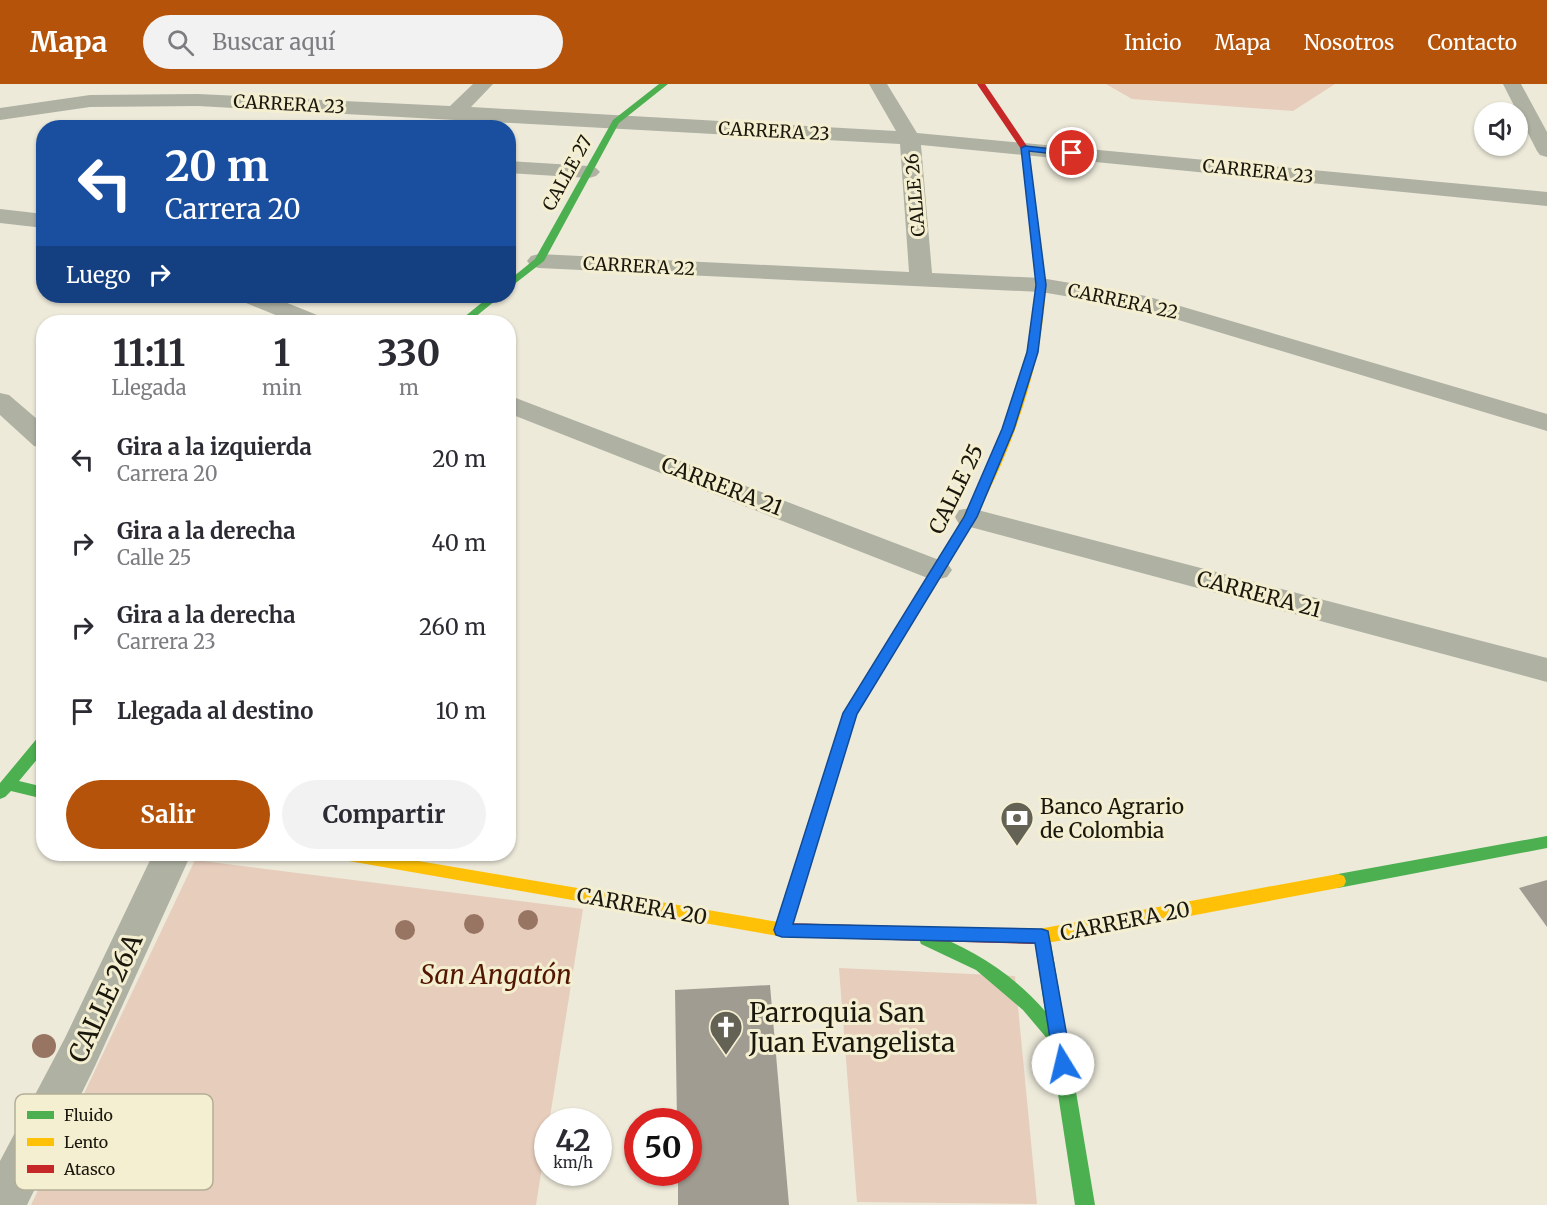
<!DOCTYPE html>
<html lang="es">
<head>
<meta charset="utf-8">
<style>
	:root { --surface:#fff; --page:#f2f2f3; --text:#2b2b33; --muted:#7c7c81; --accent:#b45309 }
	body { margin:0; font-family:Merriweather,serif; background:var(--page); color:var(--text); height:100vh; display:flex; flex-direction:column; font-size:22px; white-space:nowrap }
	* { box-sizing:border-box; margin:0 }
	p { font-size:20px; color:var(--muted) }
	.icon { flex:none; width:33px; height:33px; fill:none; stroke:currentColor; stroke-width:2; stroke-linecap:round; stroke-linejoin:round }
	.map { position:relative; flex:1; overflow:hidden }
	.details { position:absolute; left:36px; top:231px; width:480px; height:546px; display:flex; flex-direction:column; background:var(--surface); border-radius:24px; box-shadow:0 2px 4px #0004 }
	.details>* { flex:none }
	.banner { position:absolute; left:36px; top:36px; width:480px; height:183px; border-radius:24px; box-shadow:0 2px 4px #0004; background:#1a4fa0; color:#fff; overflow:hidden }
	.buttons { position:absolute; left:1474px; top:18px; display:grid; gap:12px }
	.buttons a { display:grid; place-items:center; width:54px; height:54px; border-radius:50%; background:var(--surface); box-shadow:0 2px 4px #0004; font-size:30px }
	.speed { position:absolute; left:534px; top:1024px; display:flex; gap:12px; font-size:30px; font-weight:700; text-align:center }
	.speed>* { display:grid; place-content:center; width:78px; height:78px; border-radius:50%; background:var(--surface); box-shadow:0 2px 4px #0004; line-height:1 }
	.speed small { font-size:15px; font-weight:400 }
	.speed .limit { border:9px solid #d22; background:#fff; color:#111 }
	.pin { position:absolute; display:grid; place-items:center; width:51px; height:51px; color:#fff; margin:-26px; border:3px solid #fff; border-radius:50%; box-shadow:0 2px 6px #0007 }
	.me { position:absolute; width:66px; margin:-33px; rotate:351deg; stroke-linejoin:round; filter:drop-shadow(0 0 4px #0008) }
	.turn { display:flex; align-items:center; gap:21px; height:126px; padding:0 30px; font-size:27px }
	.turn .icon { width:78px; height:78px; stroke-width:2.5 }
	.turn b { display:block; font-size:42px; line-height:51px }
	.then { display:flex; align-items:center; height:57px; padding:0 30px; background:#0003; gap:12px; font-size:22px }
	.eta { display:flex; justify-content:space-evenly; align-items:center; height:102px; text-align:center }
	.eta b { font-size:36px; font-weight:700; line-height:42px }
	.cta { display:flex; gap:12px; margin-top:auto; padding:12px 30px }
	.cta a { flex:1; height:69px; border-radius:36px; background:var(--accent); color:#fff; font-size:24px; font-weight:700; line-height:69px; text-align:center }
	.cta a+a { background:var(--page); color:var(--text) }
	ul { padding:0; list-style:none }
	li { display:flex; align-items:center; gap:18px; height:84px; padding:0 30px }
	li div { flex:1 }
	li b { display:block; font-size:22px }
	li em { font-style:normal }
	header { display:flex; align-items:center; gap:36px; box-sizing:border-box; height:84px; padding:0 30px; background:var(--accent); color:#fff }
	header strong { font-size:28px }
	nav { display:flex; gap:33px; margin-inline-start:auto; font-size:21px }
	.search { width:420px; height:54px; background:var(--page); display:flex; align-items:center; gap:15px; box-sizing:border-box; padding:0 21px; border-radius:33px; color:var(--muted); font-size:22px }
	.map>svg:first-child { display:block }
	.green { fill:#e7cdbc }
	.building { fill:#a19c91 }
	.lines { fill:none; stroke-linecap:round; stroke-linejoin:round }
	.street { fill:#afb1a3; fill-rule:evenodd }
	.fast { fill:#4caf50; fill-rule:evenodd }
	.slow { fill:#ffc107; fill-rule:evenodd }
	.jam { fill:#c62828; fill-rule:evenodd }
	.tree { fill:#987562 }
	.route { fill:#1a73e8; stroke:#114b97; stroke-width:1.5 }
	.labels { text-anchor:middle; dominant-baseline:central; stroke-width:6; stroke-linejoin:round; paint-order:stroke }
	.far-street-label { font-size:18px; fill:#1a170d; stroke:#f5efd2 }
	.street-label { font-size:21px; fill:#1a170d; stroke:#f5efd2 }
	.poi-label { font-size:21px; fill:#1a170d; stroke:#f5efd2; text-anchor:start }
	.near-park-label { font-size:26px; font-style:italic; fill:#521600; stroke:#f5efd2 }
	.near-street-label { font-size:26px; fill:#1a170d; stroke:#f5efd2 }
	.near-poi-label { font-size:26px; fill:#1a170d; stroke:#f5efd2; text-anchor:start }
	.key { fill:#f5efd2; stroke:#b3ae97; stroke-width:1.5 }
	.key-label { font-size:16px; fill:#1a170d }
</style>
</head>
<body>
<header>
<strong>Mapa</strong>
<div class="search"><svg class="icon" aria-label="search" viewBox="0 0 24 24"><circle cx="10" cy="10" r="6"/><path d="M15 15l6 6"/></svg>Buscar aquí</div>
<nav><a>Inicio</a><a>Mapa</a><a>Nosotros</a><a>Contacto</a></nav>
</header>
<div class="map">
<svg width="1547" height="1121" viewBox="0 0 1547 1121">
	<rect width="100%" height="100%" fill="#edeada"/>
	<g class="green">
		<path d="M1106 0H1335L1293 27 1132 15Z"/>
		<path d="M195 776 583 825 536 1121H31Z"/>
		<path d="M839 884 1015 892 1037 1120 857 1118Z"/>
	</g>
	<g class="building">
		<path d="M1547 796V843L1519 804Z"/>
		<path d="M770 901 789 1121H678V1089H688V1038H677L675 906Z"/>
	</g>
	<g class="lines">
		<g class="street">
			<path d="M473 0H493L471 23 896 47 869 0H887L917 49 1547 108V122L921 61 932 189 1041 194 1146 212 1547 330V347L1142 225 1041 208 539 184 531 182 527 177 531 172 539 170 909 188 900 60 198 22 90 23 0 36V24L90 11 198 10 450 22Z"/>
			<path d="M1503 0H1521L1547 48V73L1540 71 1537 67Z"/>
			<path d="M508 77 589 82 596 84 600 88 596 92 589 94 508 89Z"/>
			<path d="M0 125 44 130V144L0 139Z"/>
			<path d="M238 212H270L322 233 325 238H293L241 217Z"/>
			<path d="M0 309 9 311 44 341V364L34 362 0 331Z"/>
			<path d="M508 311 947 479 952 486 947 493 936 496 925 493 508 329Z"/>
			<path d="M970 424 1547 574V598L959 440 955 433 959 426Z"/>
			<path d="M153 770H191L95 982 27 1121H0V1077L65 954Z"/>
		</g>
		<g class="fast">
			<path d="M659 0H668L619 39 544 177 508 205V197L535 175 613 36Z"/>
			<path d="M490 212H501L469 238H458Z"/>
			<path d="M952 459 958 463 857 630 790 846 788 851 782 853 776 851 774 846 843 629 946 463Z"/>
			<path d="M44 651V667L19 697 44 703V715L11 707 5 713 0 715V699L39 652Z"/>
			<path d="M1547 752V764L1338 804 1332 802 1330 797 1332 792 1338 790Z"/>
			<path d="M1042 846 1048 848 1050 853 1095 1121H1075L1050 958 1023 926 976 886 921 860 919 855 921 850 927 848C972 864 1014 891 1045 927L1034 853 1036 848Z"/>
		</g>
		<g class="slow">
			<path d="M1041 194 1046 197C1044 287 1004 390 956 466H948L946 463C992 383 1033 291 1036 197Z"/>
			<path d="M335 770H377L784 839 790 841 792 846 790 851 784 853 343 776 337 774Z"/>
			<path d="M1338 790 1344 792 1346 797 1344 802 1338 804 1042 860 1027 858 1025 853 1027 848 1033 846Z"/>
		</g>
		<g class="jam">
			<path d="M977 0H985L1029 65 1044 199 1036 197 1021 65Z"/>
			<path d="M784 839 1033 846 1039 848 1041 853 1039 858 1033 860 784 853 778 851 776 846 778 841Z"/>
		</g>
	</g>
	<g class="tree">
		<circle cx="528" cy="836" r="10"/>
		<circle cx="474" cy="840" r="10"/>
		<circle cx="405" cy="846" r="10"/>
		<circle cx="44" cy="962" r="12"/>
	</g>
	<path class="route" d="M1025 62 1072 67 1077 69 1072 72 1029 67 1046 201 1038 268 1014 345 977 433 857 630 793 840 1042 845 1048 847 1072 980 1069 985 1063 988 1057 985 1054 980 1035 859 782 853 776 851 774 846 843 629 964 433 1002 345 1027 268 1036 201 1021 64Z"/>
	<defs>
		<g id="bank-pin" transform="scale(1.725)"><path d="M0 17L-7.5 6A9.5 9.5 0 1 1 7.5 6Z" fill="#646155" stroke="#f5efd2"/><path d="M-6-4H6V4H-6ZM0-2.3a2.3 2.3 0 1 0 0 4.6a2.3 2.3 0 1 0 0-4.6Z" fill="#fff"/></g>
		<g id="church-pin" transform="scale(1.725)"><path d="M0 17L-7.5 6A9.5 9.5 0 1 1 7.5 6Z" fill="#646155" stroke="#f5efd2"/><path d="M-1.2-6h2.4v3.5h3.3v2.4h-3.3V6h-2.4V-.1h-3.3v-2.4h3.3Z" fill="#fff"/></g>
	</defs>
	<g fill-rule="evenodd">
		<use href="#bank-pin" x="1017" y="734"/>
		<use href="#church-pin" x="726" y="943"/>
	</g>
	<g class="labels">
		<g class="far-street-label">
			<text transform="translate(289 20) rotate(3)">CARRERA 23</text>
			<text transform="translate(774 47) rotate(3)">CARRERA 23</text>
			<text transform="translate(1258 87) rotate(6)">CARRERA 23</text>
			<text transform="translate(567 89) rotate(-61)">CALLE 27</text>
			<text transform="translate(915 111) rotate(-95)">CALLE 26</text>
			<text transform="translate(639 182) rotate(3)">CARRERA 22</text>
			<text transform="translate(1123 217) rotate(12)">CARRERA 22</text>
		</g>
		<g class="street-label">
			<text transform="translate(722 402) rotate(21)">CARRERA 21</text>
			<text transform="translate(956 405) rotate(-64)">CALLE 25</text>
			<text transform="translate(1259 510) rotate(15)">CARRERA 21</text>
			<text transform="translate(642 822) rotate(10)">CARRERA 20</text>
			<text transform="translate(1125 837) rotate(-11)">CARRERA 20</text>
		</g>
		<g class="poi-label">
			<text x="1040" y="722">Banco Agrario<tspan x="1040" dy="24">de Colombia</tspan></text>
		</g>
		<g class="near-park-label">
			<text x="496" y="890">San Angatón</text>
		</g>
		<g class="near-street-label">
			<text transform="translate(105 914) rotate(-65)">CALLE 26A</text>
		</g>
		<g class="near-poi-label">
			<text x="749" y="928">Parroquia San<tspan x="749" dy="30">Juan Evangelista</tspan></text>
		</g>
	</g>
	<rect x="15" y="1010" width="198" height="96" rx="9" class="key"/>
	<rect x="27" y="1027" width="27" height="8" fill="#4caf50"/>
	<rect x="27" y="1054" width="27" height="8" fill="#ffc107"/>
	<rect x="27" y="1081" width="27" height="8" fill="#c62828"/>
	<g class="key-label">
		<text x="64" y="1037">Fluido</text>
		<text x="64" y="1064">Lento</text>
		<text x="64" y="1091">Atasco</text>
	</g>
</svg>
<div class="buttons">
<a><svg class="icon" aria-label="sound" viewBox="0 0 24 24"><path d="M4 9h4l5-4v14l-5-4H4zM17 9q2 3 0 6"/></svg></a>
</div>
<div class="speed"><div>42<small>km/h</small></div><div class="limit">50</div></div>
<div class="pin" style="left:1072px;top:69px;background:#d93025"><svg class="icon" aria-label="arrive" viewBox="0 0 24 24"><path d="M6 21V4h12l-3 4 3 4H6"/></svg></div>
<svg class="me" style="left:1063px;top:980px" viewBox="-20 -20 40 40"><circle r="19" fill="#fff"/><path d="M0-13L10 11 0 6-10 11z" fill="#1a73e8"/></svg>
<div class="banner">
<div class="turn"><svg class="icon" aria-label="left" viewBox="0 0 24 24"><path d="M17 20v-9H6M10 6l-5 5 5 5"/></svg><div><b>20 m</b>Carrera 20</div></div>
<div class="then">Luego<svg class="icon" aria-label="right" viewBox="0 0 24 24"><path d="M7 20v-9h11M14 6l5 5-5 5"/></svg></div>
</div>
<section class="details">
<div class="eta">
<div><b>11:11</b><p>Llegada</p></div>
<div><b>1</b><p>min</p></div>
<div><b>330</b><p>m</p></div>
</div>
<ul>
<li><svg class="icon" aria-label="left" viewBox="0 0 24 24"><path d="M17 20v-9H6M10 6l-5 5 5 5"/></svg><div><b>Gira a la izquierda</b><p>Carrera 20</p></div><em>20 m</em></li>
<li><svg class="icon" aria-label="right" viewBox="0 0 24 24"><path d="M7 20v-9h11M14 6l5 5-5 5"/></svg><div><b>Gira a la derecha</b><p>Calle 25</p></div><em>40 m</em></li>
<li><svg class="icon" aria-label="right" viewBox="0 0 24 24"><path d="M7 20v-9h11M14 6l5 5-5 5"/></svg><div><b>Gira a la derecha</b><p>Carrera 23</p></div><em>260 m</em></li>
<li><svg class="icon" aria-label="arrive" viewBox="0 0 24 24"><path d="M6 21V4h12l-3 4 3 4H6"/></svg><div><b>Llegada al destino</b></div><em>10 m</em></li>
</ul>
<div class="cta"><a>Salir</a><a>Compartir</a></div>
</section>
</div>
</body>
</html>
